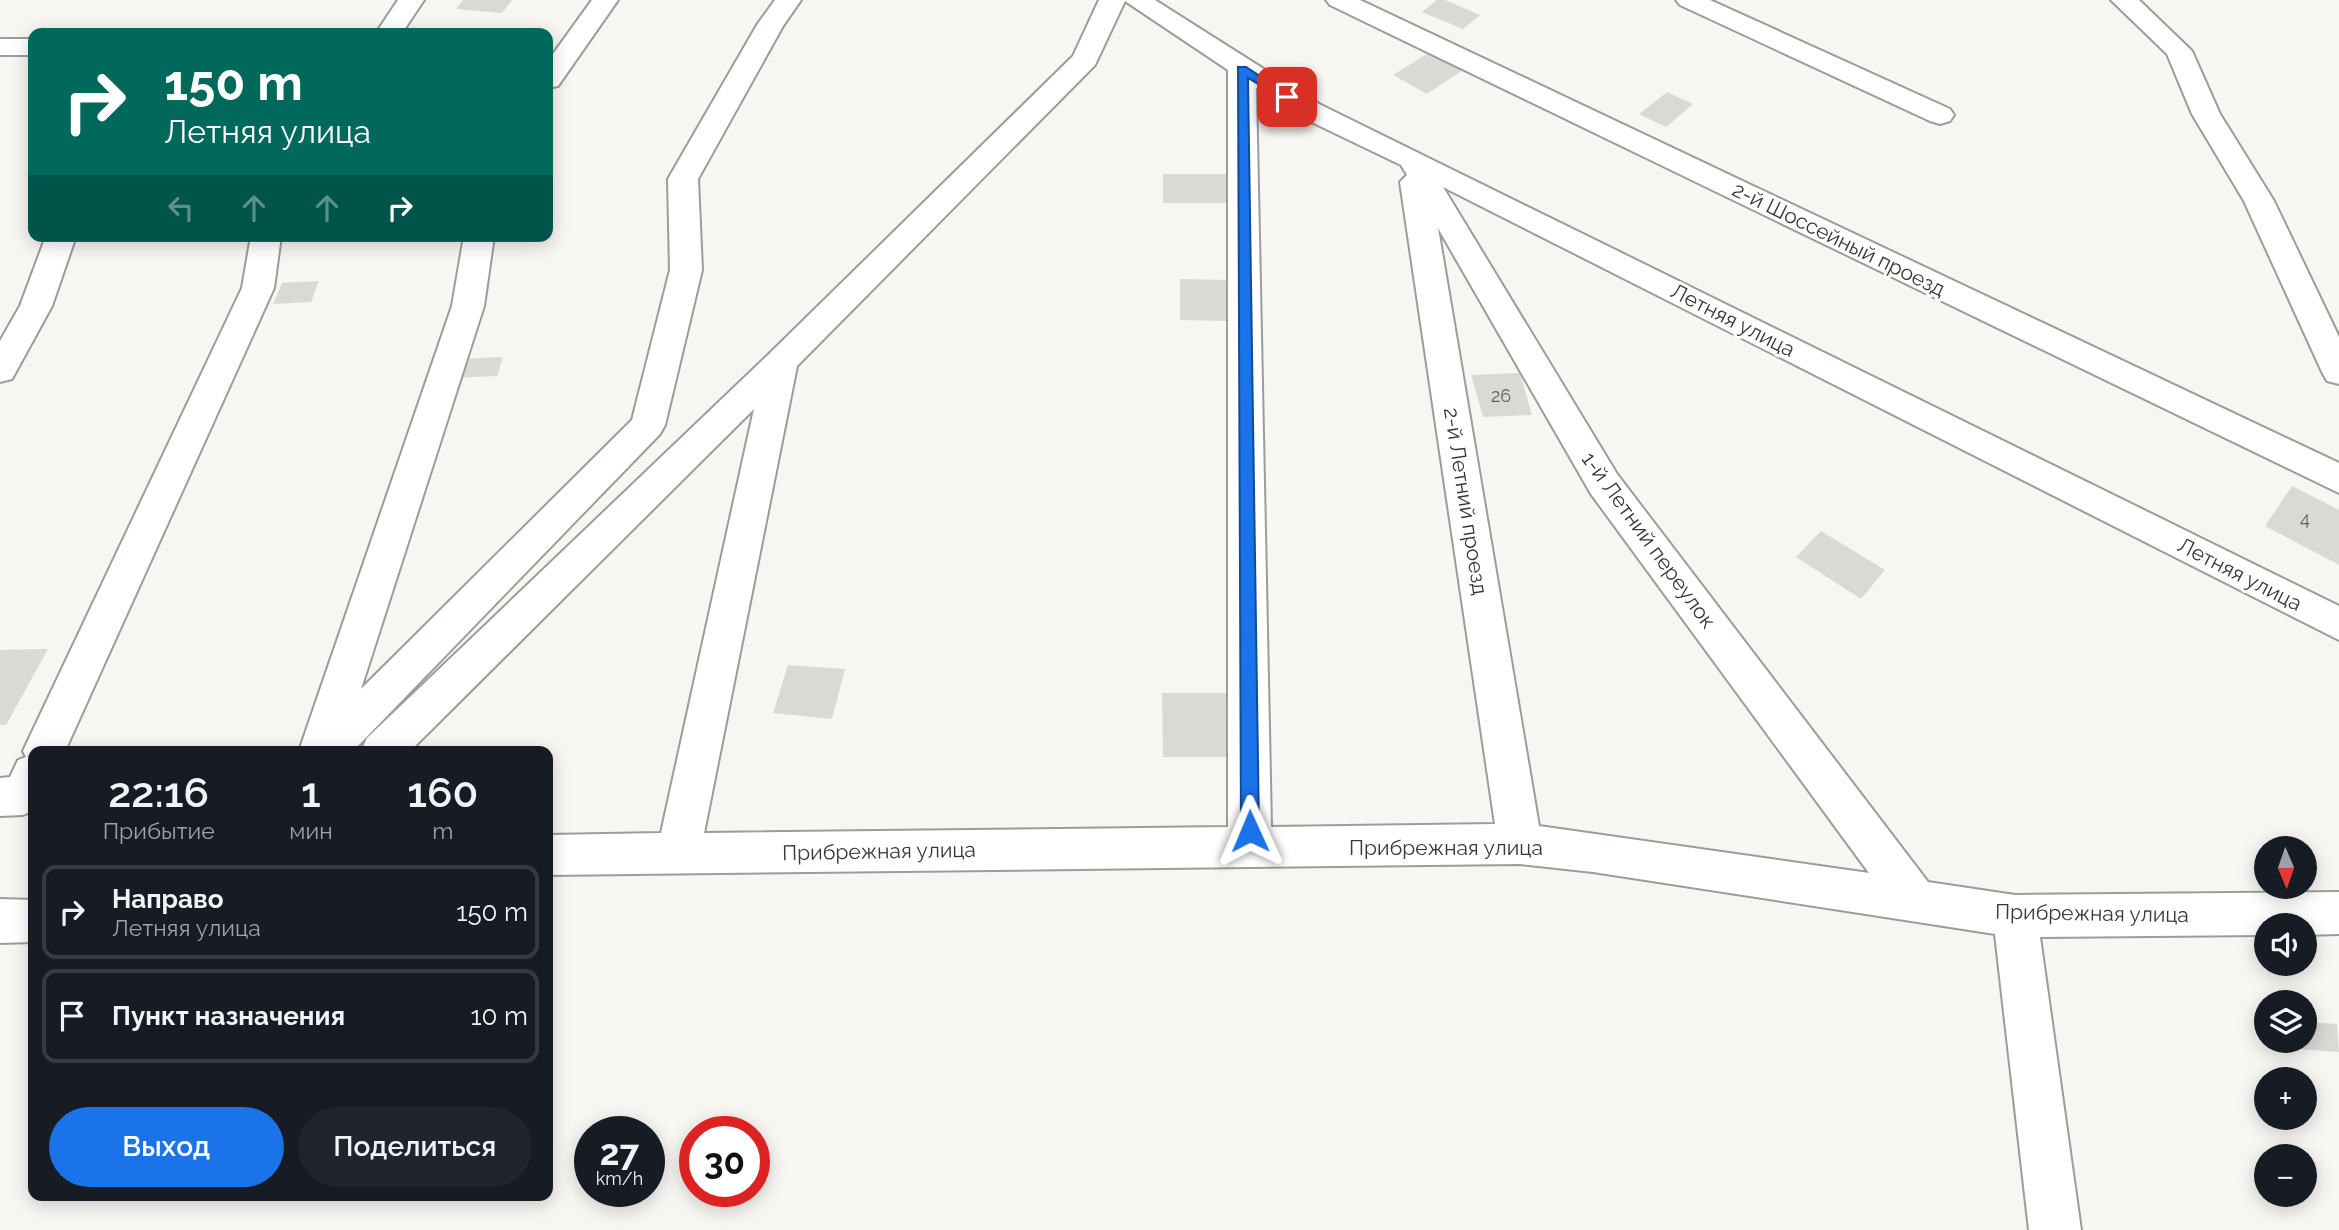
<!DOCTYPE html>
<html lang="ru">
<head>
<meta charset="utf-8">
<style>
	:root { --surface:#171b24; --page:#20242c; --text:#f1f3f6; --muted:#9ea1a6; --line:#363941; --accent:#1a73e8 }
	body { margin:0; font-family:Raleway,sans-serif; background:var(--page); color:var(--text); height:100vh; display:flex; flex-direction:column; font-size:26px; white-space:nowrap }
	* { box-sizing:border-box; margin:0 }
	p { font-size:23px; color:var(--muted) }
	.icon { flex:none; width:38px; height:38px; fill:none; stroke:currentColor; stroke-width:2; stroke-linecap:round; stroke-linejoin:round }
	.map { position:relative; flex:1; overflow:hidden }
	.sheet { position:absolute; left:28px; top:746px; width:525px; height:455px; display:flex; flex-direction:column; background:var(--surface); border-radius:14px; box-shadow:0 4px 18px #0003 }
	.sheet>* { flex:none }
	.guide { position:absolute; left:28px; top:28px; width:525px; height:214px; border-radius:14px; box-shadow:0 4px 18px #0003; background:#00695c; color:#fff; overflow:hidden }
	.needle { width:46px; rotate:178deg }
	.tools { position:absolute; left:2254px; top:836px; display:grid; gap:14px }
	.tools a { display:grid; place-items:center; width:63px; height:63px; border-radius:50%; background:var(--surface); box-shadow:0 4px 18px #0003; font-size:35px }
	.speed { position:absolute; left:574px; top:1116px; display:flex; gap:14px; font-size:35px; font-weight:700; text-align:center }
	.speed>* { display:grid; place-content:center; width:91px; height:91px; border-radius:50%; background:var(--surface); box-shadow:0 4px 18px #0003; line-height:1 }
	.speed small { font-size:18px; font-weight:400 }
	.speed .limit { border:10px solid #d22; background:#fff; color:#111 }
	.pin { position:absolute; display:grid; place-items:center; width:60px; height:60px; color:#fff; margin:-30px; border-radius:14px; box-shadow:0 4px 10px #0006 }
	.me { position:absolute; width:77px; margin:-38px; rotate:359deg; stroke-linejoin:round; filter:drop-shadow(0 0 5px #0008) }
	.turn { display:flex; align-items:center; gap:24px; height:147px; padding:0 21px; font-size:32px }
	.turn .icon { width:91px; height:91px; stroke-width:2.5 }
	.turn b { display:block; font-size:49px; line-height:60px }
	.lanes { display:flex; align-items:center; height:66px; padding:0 21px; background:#0003; justify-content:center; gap:35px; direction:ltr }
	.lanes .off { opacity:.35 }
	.eta { display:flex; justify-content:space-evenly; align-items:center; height:119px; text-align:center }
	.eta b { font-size:42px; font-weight:600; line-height:49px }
	.primary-button { display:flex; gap:14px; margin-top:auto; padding:14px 21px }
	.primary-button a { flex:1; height:80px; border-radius:42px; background:var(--accent); color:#fff; font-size:28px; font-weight:600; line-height:80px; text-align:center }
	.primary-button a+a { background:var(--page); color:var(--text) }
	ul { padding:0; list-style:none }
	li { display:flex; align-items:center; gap:21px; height:94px; margin:0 14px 10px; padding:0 7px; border:4px solid var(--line); border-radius:14px }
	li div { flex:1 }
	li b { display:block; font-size:26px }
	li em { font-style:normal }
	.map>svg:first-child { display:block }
	.building { fill:#dad9d6 }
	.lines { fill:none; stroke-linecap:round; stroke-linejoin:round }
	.minor-casing { stroke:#9e9c9a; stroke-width:4 }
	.minor { fill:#fff; fill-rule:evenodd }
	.route { fill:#1a73e8; stroke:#114b97; stroke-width:2 }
	.labels { text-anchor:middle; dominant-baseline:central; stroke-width:6; stroke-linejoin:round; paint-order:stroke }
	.number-label { font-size:18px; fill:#61605f }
	.street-label { font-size:21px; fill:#393837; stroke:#fff }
</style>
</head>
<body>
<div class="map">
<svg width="2339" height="1230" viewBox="0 0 2339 1230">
	<rect width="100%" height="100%" fill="#f8f6f3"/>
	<g class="building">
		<path d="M463 0H512L502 13 456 9Z"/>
		<path d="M1437 0H1445L1480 15 1463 29 1422 12Z"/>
		<path d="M1435 49 1469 66 1427 94 1393 75Z"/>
		<path d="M1667 92 1693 104 1666 127 1639 114Z"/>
		<path d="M1163 174H1228L1230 203H1163Z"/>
		<path d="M1180 279 1228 280V321L1180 320Z"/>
		<path d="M319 281 311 302 273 304 282 283Z"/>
		<path d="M503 357 497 376 453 378 459 359Z"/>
		<path d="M1520 373 1532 415 1483 417 1471 375Z"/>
		<path d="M2292 486 2339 510V565L2265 526Z"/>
		<path d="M1821 531 1885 570 1861 599 1796 557Z"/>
		<path d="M48 649 6 725H0V650Z"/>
		<path d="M788 665 845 669 832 719 773 713Z"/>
		<path d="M1162 693H1226L1229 757H1163Z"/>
		<path d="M2305 1022 2337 1024 2339 1052 2296 1049 2293 1041H2305Z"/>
	</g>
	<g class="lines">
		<g class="minor-casing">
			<g id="minor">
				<path d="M398 0H424L402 33H376Z"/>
				<path d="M592 0H618L558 86 548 88V61Z"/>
				<path d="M775 0H801L783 26 698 179 702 270 665 425 660 434 353 751H299L452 306 464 236H494L484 306 361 689 632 420 670 270 668 179 757 25Z"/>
				<path d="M1099 0H1155L1319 104 2339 606V640L1443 187 1617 474 1928 882 2015 895 2339 892V934L2305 935V926H2266V935L2040 937 2081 1230H2029L1995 934 1593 872 1520 864 548 875V835L661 833 754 409 410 751H361L367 738 769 354 1073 56ZM1125 1 1228 70V827L704 833 797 366 1095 65ZM1256 88 1299 116 1401 165 1407 175 1400 182 1495 824 1271 827ZM1438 228 1591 494 1869 873 1539 826Z"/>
				<path d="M1326 0H1360L2339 463V493L1330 5Z"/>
				<path d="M1676 0H1710L1950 109 1954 115 1950 121 1940 124 1930 121 1680 5Z"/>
				<path d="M2111 0H2139L2192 51 2220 114 2274 201 2339 337V384L2327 381 2322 372 2244 201 2192 114 2167 54Z"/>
				<rect x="0" y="39" width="33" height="16"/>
				<path d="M46 236H76L52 306 12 379 0 382V341L20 306Z"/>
				<path d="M251 236H281L274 288 65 751H33V811L23 815 0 816V778L10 777 18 760 26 757 23 751 242 288Z"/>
				<path d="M0 899 33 900V942L0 943Z"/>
			</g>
		</g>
		<use href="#minor" class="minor"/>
	</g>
	<path class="route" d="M1238 67H1246L1292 97 1283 99 1248 78 1259 831 1256 837 1250 839 1244 837 1241 831Z"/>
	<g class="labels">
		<g class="number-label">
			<text x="1501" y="395">26</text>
			<text x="2305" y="518">4</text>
		</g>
		<g class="street-label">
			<text transform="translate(1839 239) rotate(26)">2-й Шоссейный проезд</text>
			<text transform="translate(1733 320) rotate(27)">Летняя улица</text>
			<text transform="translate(1466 501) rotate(81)">2-й Летний проезд</text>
			<text transform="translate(1649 540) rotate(54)">1-й Летний переулок</text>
			<text transform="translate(2240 574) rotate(27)">Летняя улица</text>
			<text x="1446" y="847">Прибрежная улица</text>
			<text transform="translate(879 851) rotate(-1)">Прибрежная улица</text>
			<text transform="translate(2092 913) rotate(1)">Прибрежная улица</text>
		</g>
	</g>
</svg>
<div class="tools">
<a><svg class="needle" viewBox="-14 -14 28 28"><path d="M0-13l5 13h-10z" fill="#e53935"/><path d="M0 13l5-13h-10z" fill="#9ea1a6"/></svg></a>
<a><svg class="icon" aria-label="sound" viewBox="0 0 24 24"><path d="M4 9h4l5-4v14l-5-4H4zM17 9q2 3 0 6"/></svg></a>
<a><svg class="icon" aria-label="layers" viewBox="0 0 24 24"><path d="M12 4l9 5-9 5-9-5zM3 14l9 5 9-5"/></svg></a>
<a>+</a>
<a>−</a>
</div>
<div class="speed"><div>27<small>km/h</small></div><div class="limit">30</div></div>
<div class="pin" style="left:1287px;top:97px;background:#d93025"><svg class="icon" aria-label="arrive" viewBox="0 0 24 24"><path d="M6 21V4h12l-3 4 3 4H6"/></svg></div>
<svg class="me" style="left:1250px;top:831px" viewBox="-20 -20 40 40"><path d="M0-17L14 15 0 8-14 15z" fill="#1a73e8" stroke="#fff" stroke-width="4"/></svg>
<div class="guide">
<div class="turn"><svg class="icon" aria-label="right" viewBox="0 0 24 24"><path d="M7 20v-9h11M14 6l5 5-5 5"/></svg><div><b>150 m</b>Летняя улица</div></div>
<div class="lanes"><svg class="icon off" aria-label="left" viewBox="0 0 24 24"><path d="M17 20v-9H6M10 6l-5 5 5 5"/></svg><svg class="icon off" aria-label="ahead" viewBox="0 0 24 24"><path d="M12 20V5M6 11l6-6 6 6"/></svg><svg class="icon off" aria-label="ahead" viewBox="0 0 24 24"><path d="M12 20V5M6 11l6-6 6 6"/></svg><svg class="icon" aria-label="right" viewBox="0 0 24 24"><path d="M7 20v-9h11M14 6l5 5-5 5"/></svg></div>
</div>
<section class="sheet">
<div class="eta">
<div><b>22:16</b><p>Прибытие</p></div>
<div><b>1</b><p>мин</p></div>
<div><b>160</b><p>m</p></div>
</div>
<ul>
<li><svg class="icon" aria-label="right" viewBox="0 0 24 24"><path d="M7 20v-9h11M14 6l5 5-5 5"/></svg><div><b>Направо</b><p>Летняя улица</p></div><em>150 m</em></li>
<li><svg class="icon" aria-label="arrive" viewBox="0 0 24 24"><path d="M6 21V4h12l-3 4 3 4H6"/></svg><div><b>Пункт назначения</b></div><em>10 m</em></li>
</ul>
<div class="primary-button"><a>Выход</a><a>Поделиться</a></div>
</section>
</div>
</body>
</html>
